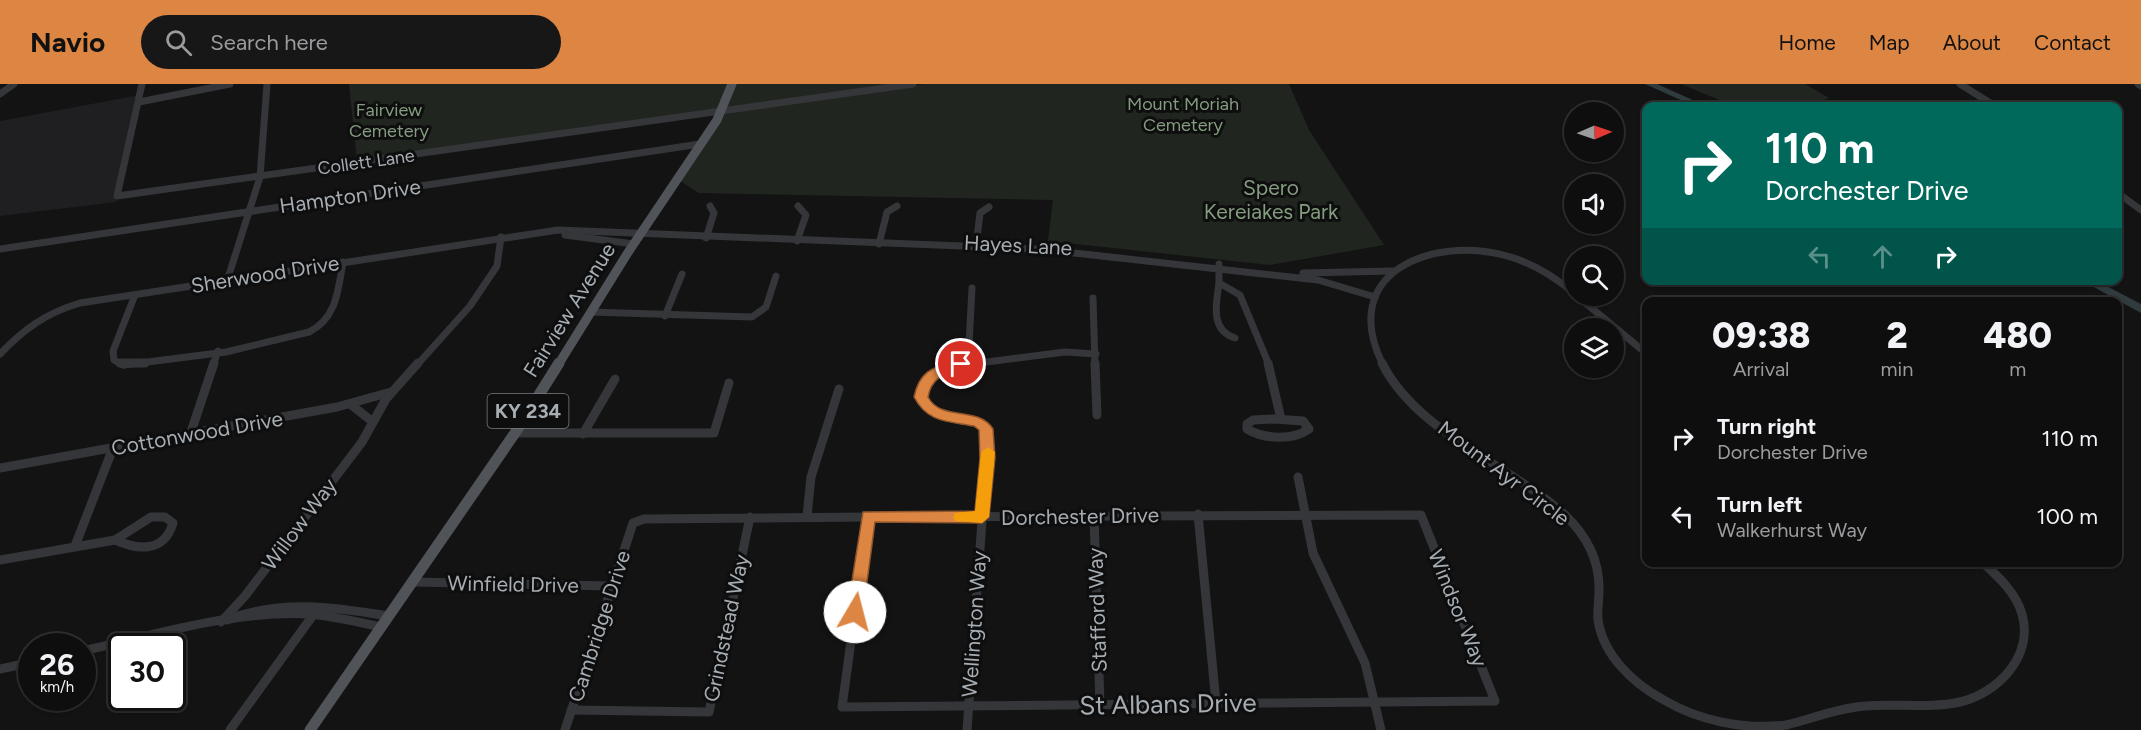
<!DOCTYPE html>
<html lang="en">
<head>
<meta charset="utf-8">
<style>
	:root { --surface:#0e0e0f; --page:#171718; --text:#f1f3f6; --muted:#9b9c9e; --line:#2e2e2f; --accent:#dd8542 }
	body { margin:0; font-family:Figtree,sans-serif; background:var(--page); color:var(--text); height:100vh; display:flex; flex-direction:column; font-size:22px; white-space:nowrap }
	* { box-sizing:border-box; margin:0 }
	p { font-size:20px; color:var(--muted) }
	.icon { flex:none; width:33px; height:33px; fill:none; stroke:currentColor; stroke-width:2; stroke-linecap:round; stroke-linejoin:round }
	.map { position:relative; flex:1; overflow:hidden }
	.details { position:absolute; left:1642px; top:213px; width:480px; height:270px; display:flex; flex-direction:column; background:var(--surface); border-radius:12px; box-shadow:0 2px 4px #0004,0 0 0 2px var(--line) }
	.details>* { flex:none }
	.guide { position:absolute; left:1642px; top:18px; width:480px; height:183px; border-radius:12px; box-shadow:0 2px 4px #0004,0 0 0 2px var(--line); background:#00695c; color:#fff; overflow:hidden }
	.needle { width:39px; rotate:88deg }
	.tools { position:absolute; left:1564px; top:18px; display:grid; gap:12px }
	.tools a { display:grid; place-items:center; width:60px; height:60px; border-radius:50%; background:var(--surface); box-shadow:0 2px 4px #0004,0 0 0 2px var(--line); font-size:30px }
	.speed { position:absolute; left:18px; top:549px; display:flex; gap:12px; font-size:30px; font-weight:700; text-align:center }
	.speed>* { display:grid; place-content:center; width:78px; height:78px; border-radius:50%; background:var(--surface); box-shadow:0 2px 4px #0004,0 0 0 2px var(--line); line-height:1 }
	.speed small { font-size:15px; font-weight:400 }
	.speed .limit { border:3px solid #111; border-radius:9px; background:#fff; color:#111 }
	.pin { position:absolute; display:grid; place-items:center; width:51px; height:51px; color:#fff; margin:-26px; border:3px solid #fff; border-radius:50%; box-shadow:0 2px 6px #0007 }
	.me { position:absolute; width:66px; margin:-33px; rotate:8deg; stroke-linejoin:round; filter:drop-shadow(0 0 4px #0008) }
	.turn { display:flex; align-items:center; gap:21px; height:126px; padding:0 24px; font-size:27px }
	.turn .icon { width:78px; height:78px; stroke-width:2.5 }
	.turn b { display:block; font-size:42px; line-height:51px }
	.lanes { display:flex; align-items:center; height:57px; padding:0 24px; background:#0003; justify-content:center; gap:30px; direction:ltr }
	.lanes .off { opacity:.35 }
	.eta { display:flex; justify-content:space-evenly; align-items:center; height:102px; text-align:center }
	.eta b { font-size:36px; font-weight:800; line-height:42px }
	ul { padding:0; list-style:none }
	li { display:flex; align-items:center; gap:18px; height:78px; padding:0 24px }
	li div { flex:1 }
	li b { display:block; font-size:22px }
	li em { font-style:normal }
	header { display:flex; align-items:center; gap:36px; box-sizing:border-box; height:84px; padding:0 30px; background:var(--accent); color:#111 }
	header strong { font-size:28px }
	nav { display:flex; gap:33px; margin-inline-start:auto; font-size:21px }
	.search { width:420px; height:54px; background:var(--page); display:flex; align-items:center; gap:15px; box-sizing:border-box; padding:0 21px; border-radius:33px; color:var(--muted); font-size:22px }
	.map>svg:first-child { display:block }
	.built { fill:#1f1f21 }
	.green { fill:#20261f }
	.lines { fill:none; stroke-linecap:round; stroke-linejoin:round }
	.river { fill:#2f3b3d; fill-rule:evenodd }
	.minor-far1 { stroke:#343639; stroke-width:7 }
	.minor { stroke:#343639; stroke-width:9 }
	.major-far1 { stroke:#505357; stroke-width:9 }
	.major { stroke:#505357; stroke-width:11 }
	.route { fill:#dd8542; stroke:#90562b; stroke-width:1.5 }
	.slow { fill:#f59e0b }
	.labels { text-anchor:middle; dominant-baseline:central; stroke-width:6; stroke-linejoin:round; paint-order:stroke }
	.far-park-label { font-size:18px; fill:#849c7f; stroke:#0e0e0f }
	.far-street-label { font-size:18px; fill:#a6adb3; stroke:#0e0e0f }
	.shield { fill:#0e0e0f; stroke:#787d82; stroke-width:1.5 }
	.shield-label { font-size:20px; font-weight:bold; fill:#a6adb3 }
	.park-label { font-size:21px; fill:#849c7f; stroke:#0e0e0f }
	.street-label { font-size:21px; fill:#a6adb3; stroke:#0e0e0f }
	.near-street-label { font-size:26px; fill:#a6adb3; stroke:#0e0e0f }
</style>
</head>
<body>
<header>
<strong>Navio</strong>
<div class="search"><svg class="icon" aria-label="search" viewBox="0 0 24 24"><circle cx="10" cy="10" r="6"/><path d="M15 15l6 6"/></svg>Search here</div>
<nav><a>Home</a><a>Map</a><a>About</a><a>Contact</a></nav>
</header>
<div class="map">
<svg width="2141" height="646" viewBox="0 0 2141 646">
	<rect width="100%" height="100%" fill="#131314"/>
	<path class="built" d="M140 11 116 118 0 132V37Z"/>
	<g class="green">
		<path d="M349 0H893L357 77Z"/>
		<path d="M924 0H1289L1309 46 1384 161 1270 181 1048 157 1053 116 699 109 677 95 721 26Z"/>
		<path d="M1681 0H1805L1829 14 1809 22H1734Z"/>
	</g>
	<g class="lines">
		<g class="river">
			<path d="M1645 0H1657L1706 22H1694Z"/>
			<path d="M2081 196H2095L2141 220V229Z"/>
		</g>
		<g class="minor-far1">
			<path d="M142 0 117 112 913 0"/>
			<path d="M1960 0 1995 22"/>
			<path d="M2138 0 2141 2"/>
			<path d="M0 10 14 0"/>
			<path d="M139 18 230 0"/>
			<path d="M2118 109 2141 126"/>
			<path d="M565 151 634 160"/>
			<path d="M706 154 714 129 710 122"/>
			<path d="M797 157 806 131 798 122"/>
			<path d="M879 160 887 128 897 122"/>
			<path d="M976 162 980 129 989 123"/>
			<path d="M0 165 700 60"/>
			<path d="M1219 180V199L1240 211 1269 281"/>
			<path d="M1303 189 1392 187"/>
			<path d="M227 197 260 93 267 0"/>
			<path d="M1219 199C1216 220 1210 246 1235 254"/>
			<path d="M1577 212 1647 270"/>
			<path d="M1093 214 1095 281"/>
			<path d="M590 228 752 233 766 223 776 192"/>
			<path d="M665 232 682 190"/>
			<path d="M0 270C24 245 46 229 80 219L558 146 1038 165 1318 196 1375 213"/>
			<path d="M968 280 972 204"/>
			<path d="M123 281 114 276 113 267 135 211"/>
			<path d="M124 281 226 268 309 248C337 234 338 206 343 178"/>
			<path d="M213 281 218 267"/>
			<path d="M417 281 470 222 497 182 501 153"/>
			<path d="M963 281 1065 268 1096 270"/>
			<path d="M1383 281C1337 189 1431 151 1507 172 1533 179 1555 193 1575 210"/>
		</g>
		<g class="minor">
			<path d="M120 279H145"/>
			<path d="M1095 279 1097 331"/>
			<path d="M1268 279 1281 335"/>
			<path d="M1382 279C1416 348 1510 381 1565 431 1587 452 1600 477 1599 507 1599 517 1597 527 1598 536 1603 571 1633 599 1662 615 1699 637 1743 646 1786 641 1812 635 1837 624 1865 622 1896 619 1929 625 1960 618 1998 609 2034 572 2022 530 2016 509 1998 492 1982 478"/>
			<path d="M350 320 373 338"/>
			<path d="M1274 335 1303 337 1309 345C1292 357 1264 355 1247 345V340L1253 336Z"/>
			<path d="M515 349H714L729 299"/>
			<path d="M583 350 615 295"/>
			<path d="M190 351 214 279"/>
			<path d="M0 384 337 323 391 308"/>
			<path d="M1298 393 1313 469 1365 579 1381 646"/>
			<path d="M1198 430 1216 619"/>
			<path d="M1094 431 1100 621"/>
			<path d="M1421 431 1495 617 842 623 868 433Z"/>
			<path d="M807 432 811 393 839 305"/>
			<path d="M151 433H165L173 439C164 469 138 466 115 456Z"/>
			<path d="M75 462 113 364"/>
			<path d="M0 476 115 456"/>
			<path d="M414 498 612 502"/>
			<path d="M227 536C281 515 333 523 389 532"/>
			<path d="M221 538 245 512 362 358 386 315 418 279"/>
			<path d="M82 567C155 551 233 526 309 530 333 532 357 538 381 543"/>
			<path d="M0 585 32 578"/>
			<path d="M571 626 709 628 750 433"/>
			<path d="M230 646 316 527"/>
			<path d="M565 646 633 439 644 435 868 433"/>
			<path d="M967 646 988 353 981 339C958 333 934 337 921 313L926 296 947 283 975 279"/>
		</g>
		<path class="major-far1" d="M558 281 627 170 717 36 732 0"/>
		<path class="major" d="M310 646 515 349 559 279"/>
	</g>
	<path class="route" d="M961 275 966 277V283C947 290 932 291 928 313 941 338 978 321 993 345L995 374 989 433 982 439 875 438 863 528 860 533H849L847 528 863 428 975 427 980 374 979 346 974 342C947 337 928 339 914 313 920 284 936 283 961 275Z"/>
	<path class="slow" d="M988 363 995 368 989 433 982 439 955 437 953 433 955 429 975 427 981 368Z"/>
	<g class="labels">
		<g class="far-park-label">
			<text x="1183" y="20">Mount Moriah<tspan x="1183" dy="21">Cemetery</tspan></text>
			<text x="389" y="26">Fairview<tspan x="389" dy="21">Cemetery</tspan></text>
		</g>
		<g class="far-street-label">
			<text transform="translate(366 78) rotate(-8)">Collett Lane</text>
		</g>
		<rect class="shield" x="487.5" y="310" width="81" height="34" rx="4.5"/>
		<g class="shield-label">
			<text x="528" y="327">KY 234</text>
		</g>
		<g class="park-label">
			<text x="1271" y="103">Spero<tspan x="1271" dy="24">Kereiakes Park</tspan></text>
		</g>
		<g class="street-label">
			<text transform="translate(350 112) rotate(-8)">Hampton Drive</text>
			<text transform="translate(1018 161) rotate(3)">Hayes Lane</text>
			<text transform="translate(265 190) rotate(-9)">Sherwood Drive</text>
			<text transform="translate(569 226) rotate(-58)">Fairview Avenue</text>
			<text transform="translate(197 349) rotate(-10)">Cottonwood Drive</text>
			<text transform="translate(1504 389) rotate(37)">Mount Ayr Circle</text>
			<text transform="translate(1080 432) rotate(-1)">Dorchester Drive</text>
			<text transform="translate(299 440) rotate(-53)">Willow Way</text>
			<text transform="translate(513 500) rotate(1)">Winfield Drive</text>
			<text transform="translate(1458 524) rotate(68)">Windsor Way</text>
			<text transform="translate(1097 526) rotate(-92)">Stafford Way</text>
			<text transform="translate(974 540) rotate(-86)">Wellington Way</text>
			<text transform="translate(599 542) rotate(-72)">Cambridge Drive</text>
			<text transform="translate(726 544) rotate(-78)">Grindstead Way</text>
		</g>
		<g class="near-street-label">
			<text transform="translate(1168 620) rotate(-1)">St Albans Drive</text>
		</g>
	</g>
</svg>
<div class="tools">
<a><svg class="needle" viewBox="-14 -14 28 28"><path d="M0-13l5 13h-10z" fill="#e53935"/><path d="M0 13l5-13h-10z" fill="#9b9c9e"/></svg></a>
<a><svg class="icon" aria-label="sound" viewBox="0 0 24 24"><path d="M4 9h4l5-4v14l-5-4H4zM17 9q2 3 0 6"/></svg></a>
<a><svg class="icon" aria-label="search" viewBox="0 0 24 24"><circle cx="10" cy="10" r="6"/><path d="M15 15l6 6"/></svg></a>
<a><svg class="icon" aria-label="layers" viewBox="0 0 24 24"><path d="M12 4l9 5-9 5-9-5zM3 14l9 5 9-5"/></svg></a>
</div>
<div class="speed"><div>26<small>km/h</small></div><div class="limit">30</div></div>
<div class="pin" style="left:961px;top:280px;background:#d93025"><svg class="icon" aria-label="arrive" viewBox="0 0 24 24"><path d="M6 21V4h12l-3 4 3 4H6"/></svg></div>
<svg class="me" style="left:855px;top:528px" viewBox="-20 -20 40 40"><circle r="19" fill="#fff"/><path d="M0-13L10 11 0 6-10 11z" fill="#dd8542"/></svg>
<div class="guide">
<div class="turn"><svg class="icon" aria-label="right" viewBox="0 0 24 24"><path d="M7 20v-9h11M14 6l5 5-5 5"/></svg><div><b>110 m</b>Dorchester Drive</div></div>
<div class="lanes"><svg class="icon off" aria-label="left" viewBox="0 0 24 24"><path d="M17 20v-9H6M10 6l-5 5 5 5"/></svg><svg class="icon off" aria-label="ahead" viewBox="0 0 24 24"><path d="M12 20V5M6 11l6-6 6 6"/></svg><svg class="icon" aria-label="right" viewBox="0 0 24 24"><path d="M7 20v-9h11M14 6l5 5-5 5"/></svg></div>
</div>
<section class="details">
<div class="eta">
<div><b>09:38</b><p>Arrival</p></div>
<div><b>2</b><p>min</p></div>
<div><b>480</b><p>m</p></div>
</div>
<ul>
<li><svg class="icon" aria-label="right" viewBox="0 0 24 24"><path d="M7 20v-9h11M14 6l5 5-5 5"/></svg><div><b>Turn right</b><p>Dorchester Drive</p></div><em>110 m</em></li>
<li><svg class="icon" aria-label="left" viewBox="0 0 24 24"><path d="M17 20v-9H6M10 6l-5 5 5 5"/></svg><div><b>Turn left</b><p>Walkerhurst Way</p></div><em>100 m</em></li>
</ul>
</section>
</div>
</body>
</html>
